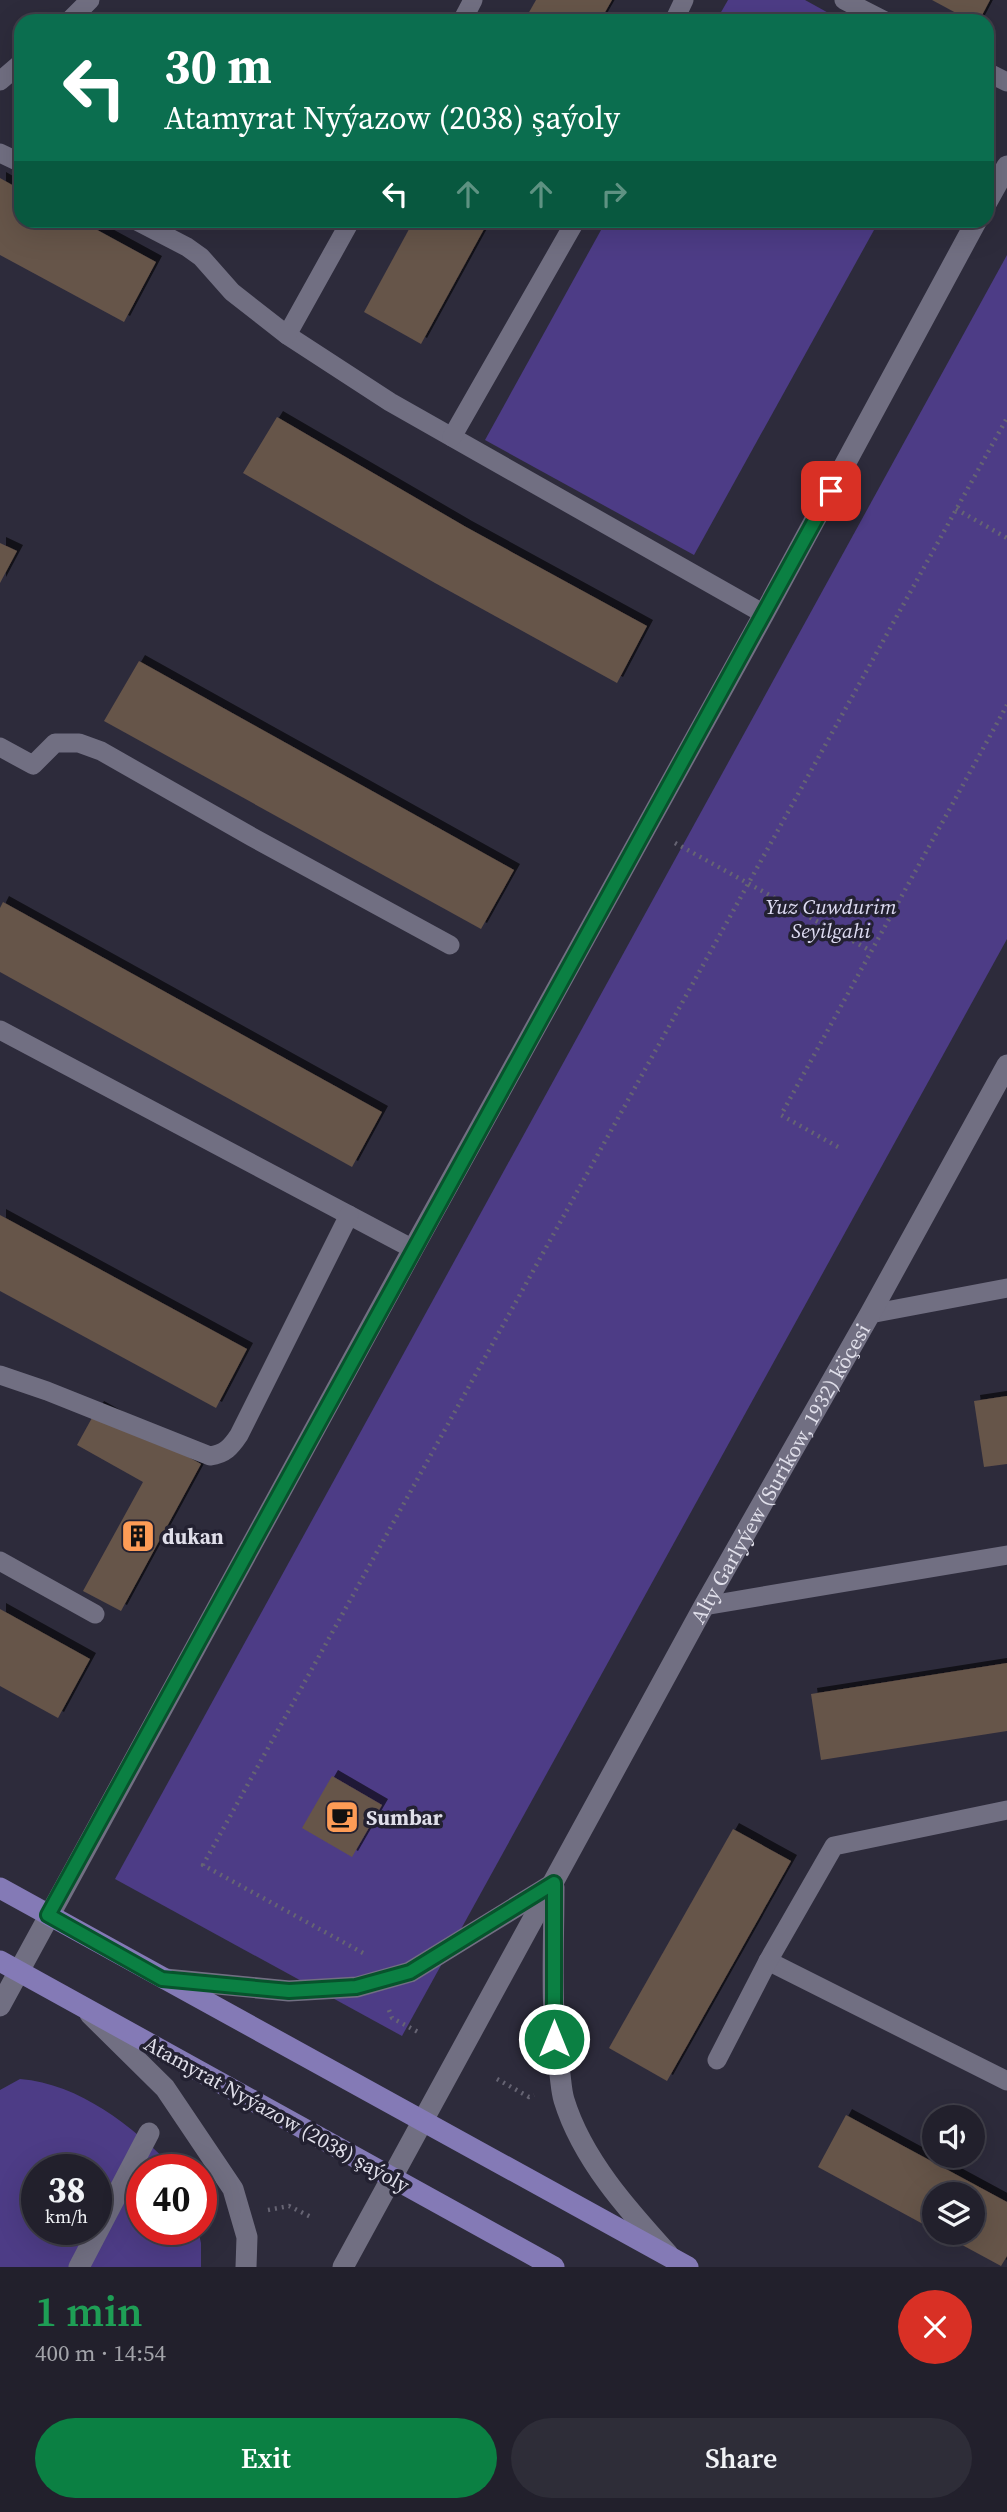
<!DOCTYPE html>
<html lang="en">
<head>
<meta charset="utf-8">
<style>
	:root { --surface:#22202c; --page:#2e2d38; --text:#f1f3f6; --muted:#a2a3a9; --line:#3f3e48; --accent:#0b8043 }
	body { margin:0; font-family:"Source Serif 4",serif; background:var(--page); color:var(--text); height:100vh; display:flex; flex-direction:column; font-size:26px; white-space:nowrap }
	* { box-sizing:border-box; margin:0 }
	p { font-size:23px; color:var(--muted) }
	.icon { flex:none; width:38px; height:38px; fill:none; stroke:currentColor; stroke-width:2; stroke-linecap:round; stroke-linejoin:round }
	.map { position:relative; height:2267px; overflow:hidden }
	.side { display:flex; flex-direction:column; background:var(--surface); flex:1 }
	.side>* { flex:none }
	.top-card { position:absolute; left:14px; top:14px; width:980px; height:214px; border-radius:21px; box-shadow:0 7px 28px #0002,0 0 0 2px var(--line); background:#0b6e4f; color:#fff; overflow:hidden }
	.buttons { position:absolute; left:922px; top:2105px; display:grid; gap:14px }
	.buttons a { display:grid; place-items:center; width:63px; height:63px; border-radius:50%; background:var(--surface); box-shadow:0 7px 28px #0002,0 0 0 2px var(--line); font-size:35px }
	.speed { position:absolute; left:21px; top:2154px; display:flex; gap:14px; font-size:35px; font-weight:700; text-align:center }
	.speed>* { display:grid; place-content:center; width:91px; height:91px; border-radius:50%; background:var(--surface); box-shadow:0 7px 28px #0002,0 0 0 2px var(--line); line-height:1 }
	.speed small { font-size:18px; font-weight:400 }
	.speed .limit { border:10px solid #d22; background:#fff; color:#111 }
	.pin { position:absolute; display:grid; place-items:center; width:60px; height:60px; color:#fff; margin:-30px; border-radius:14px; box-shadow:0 4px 10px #0006 }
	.me { position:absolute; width:77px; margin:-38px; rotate:0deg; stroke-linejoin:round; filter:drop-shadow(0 0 5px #0008) }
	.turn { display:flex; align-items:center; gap:24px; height:147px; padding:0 35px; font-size:32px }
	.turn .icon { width:91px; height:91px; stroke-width:2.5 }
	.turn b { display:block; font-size:49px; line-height:60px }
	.lanes { display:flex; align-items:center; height:66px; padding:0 35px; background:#0003; justify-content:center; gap:35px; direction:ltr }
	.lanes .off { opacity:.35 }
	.round { display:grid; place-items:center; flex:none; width:74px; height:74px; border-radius:37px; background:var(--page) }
	.summary { display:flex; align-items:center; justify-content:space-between; height:119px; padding:0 35px }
	h1 { font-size:42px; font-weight:600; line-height:52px; color:#1e9e55 }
	.button { display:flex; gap:14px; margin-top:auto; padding:14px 35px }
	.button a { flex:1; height:80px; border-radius:42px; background:var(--accent); color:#fff; font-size:28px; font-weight:600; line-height:80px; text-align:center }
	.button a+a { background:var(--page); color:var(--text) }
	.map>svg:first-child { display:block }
	.green { fill:#4d3c86; fill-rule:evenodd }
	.building { fill:#665449; filter:url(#shadow) }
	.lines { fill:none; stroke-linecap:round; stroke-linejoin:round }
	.path { stroke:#666473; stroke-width:4.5; stroke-dasharray:2 5; stroke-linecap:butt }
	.service { stroke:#716f82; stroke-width:19 }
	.pedestrian { stroke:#716f82; stroke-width:21 }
	.tertiary { stroke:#716f82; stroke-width:21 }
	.primary { stroke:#847ab6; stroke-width:21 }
	.route-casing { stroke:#07532c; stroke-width:18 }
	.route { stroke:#0b8043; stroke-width:12 }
	.labels { text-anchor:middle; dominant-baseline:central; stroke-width:7; stroke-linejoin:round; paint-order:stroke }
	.park-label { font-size:21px; font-style:italic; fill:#dedcf3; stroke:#232131 }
	.street-label { font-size:21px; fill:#dfdee9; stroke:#232131 }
	.poi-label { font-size:21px; font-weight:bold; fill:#dfdee9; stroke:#232131; text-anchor:start }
</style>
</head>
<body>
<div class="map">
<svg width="1007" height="2267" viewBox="0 0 1007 2267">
	<defs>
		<filter id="shadow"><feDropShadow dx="6" dy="-6" stdDeviation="0" flood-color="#0009"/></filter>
	</defs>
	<rect width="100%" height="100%" fill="#2d2b3b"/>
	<g class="green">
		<path d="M728 0H805L843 21H716Z"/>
		<path d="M606 221H879L694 555 485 440Z"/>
		<path d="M1007 255V939L402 2036 115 1879Z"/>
		<path d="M20 2079C80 2084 132 2126 173 2167L175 2170H142V2230H198L201 2243V2267H0V2090ZM37 2170H96V2230H37Z"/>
	</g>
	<g class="building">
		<path d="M536 0H612L600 21H524Z"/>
		<path d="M932 0H990L979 21H971Z"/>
		<path d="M0 178 21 190V220H79L156 262 124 322 0 255Z"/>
		<path d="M414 220H489L421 344 364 312Z"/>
		<path d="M277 417 466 527 647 626 617 683 435 583 243 473Z"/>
		<path d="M0 543 17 551 0 583Z"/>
		<path d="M139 661 514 870 481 929 104 721Z"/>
		<path d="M3 902 382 1112 352 1167 0 972V908Z"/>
		<path d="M0 1215 247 1349 216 1408 0 1291Z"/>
		<path d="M1007 1396V1464L984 1467 974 1401Z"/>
		<path d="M98 1407 201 1464 121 1611 83 1591 143 1482 77 1445Z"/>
		<path d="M0 1609 90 1659 58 1718 0 1686Z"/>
		<path d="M1007 1663V1731L821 1760 811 1694Z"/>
		<path d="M332 1776 382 1805 352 1857 302 1828Z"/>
		<path d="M733 1829 791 1861 667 2081 609 2048Z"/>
		<path d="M846 2115 1007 2202V2256L1001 2266 940 2233H973V2194H934V2230L818 2167Z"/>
	</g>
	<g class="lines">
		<g class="path">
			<path d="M956 509 1007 538"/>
			<path d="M675 843 871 951"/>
			<path d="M838 1147 781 1115 1007 705"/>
			<path d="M363 1953 203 1865 1007 418"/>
			<path d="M389 2010 392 2018 420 2033"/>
			<path d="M497 2079 529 2097 534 2095"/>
			<path d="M201 2203 205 2223"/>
			<path d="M268 2210 289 2206 313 2218"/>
		</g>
		<g class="service">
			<path d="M844 0 885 21"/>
			<path d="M69 21 90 0"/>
			<path d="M462 21 473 0"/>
			<path d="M674 21 684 0"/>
			<path d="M987 72 1007 82"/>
			<path d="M0 81 21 63"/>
			<path d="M0 153 21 163"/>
			<path d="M135 220 187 247 201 257 232 292 287 335 390 402 764 614"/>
			<path d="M287 335 351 220"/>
			<path d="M452 437 576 220"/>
			<path d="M0 747 33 765 55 743H79L101 751 252 837 450 945"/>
			<path d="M0 1030 413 1249"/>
			<path d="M870 1314 1007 1288"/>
			<path d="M0 1375 47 1391 210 1456C225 1454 231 1447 239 1435L349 1215"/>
			<path d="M0 1561 95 1614"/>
			<path d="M704 1606 1007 1555"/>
			<path d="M768 1961 1007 2081"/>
			<path d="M717 2060 768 1961 834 1846 1007 1810"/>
		</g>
		<path class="pedestrian" d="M79 2267 149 2133"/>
		<g class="tertiary">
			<path d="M987 202 1007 166"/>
			<path d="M554 1887C554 1947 550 2009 559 2068 561 2079 561 2090 564 2100 582 2159 628 2210 668 2254"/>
			<path d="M165 1979 289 1991 357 1987 410 1972 553 1884"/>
			<path d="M0 2006 413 1249 764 614 977 220"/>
			<path d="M90 2014 165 2088 233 2189 247 2237 246 2267"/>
			<path id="s1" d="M343 2267 704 1606 870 1314 1007 1065"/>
		</g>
		<g class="primary">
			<path d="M0 1888 688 2267"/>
			<path d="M0 1961 554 2267"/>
		</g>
	</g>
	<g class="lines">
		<g class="route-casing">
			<path id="route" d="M554 2039V1883L410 1972 356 1987 289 1991 162 1979 48 1915 831 491"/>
		</g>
		<use href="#route" class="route"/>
	</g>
	<defs>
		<g id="building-square" transform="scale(1.75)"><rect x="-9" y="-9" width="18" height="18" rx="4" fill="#fd9c56" stroke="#232131"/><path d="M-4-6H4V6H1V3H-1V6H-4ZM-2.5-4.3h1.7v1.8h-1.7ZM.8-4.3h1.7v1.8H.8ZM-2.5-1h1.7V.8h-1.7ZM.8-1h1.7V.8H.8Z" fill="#111"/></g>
		<g id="cafe-square" transform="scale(1.75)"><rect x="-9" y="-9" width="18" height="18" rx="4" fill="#fd9c56" stroke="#232131"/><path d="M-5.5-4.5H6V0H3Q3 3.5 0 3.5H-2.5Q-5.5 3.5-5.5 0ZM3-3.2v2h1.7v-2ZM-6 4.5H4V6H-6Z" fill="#111"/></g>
	</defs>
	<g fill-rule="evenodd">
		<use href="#building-square" x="138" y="1536"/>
		<use href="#cafe-square" x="342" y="1817"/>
	</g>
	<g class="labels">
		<g class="park-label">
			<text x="831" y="906">Yuz Cuwdurim<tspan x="831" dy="24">Seyilgahi</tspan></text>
		</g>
		<g class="street-label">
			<text stroke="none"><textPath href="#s1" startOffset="906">Alty Garlyýew (Surikow, 1932) köçesi</textPath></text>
			<text transform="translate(277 2114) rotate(29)">Atamyrat Nyýazow (2038) şaýoly</text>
		</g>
		<g class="poi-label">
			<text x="162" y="1536">dukan</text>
			<text x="366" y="1817">Sumbar</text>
		</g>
	</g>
</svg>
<div class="buttons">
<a><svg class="icon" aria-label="sound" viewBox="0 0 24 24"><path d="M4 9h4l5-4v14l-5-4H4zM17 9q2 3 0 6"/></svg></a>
<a><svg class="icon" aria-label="layers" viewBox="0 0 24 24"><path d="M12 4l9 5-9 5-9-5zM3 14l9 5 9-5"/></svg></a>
</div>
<div class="speed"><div>38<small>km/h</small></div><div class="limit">40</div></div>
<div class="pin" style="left:831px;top:491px;background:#d93025"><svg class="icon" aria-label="arrive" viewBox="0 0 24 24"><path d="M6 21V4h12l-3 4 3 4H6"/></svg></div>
<svg class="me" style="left:554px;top:2039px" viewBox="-20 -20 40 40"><circle r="17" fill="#0b8043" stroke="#fff" stroke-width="3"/><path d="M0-11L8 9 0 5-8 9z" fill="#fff"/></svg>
<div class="top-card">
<div class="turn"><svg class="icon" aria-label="left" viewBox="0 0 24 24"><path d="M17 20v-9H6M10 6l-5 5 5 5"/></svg><div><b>30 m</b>Atamyrat Nyýazow (2038) şaýoly</div></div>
<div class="lanes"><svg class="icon" aria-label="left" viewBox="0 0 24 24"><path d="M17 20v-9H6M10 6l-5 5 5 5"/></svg><svg class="icon off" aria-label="ahead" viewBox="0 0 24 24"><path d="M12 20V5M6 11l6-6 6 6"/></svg><svg class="icon off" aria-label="ahead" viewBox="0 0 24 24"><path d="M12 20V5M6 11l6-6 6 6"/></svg><svg class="icon off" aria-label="right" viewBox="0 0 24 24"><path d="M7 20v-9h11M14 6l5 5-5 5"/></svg></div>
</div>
</div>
<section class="side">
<div class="summary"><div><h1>1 min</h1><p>400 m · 14:54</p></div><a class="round" style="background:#d93025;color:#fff"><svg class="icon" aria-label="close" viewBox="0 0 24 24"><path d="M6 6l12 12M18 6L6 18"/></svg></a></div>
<div class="button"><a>Exit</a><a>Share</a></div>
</section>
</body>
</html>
